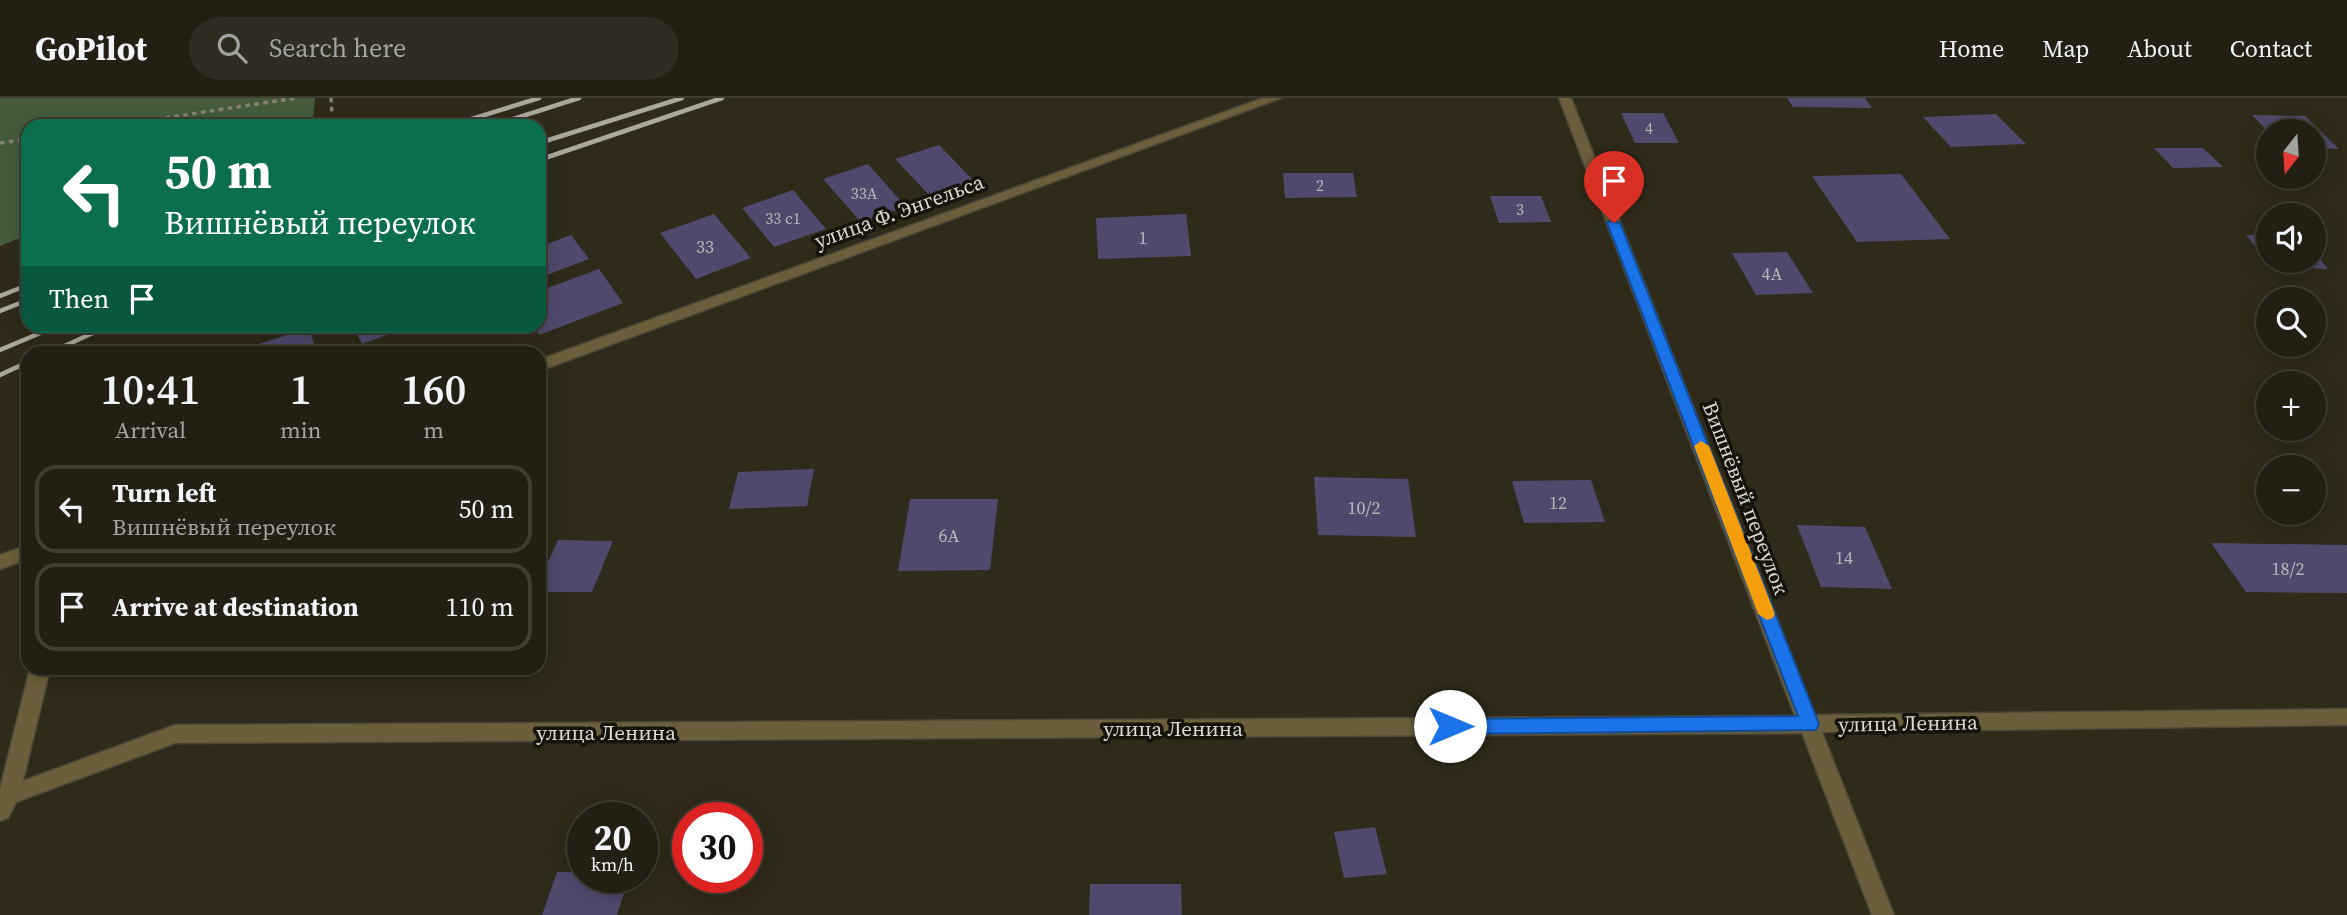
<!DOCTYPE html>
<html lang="en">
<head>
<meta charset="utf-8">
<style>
	:root { --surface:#232013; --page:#2f2d21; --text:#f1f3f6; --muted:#a3a3a0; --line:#403e33 }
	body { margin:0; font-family:"Source Serif 4",serif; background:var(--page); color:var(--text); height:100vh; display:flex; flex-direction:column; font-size:26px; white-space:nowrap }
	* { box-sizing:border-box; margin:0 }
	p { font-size:23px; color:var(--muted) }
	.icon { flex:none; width:38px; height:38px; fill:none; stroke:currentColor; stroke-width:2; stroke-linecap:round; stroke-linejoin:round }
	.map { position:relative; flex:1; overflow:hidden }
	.details { position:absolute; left:21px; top:248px; width:525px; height:329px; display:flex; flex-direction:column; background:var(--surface); border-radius:21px; box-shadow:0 4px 18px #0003,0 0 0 2px var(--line) }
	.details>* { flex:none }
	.top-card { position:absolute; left:21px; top:21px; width:525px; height:214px; border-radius:21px; box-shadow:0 4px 18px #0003,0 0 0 2px var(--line); background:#0b6e4f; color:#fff; overflow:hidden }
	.needle { width:46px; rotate:197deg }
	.fabs { position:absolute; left:2256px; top:21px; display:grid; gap:14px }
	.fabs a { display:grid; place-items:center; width:70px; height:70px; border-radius:50%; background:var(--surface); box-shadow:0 4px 18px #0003,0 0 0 2px var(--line); font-size:35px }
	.speed { position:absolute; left:567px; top:704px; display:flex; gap:14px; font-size:35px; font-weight:700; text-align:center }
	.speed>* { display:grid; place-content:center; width:91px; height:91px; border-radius:50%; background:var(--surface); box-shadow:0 4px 18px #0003,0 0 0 2px var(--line); line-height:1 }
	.speed small { font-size:18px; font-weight:400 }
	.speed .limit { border:10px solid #d22; background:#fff; color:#111 }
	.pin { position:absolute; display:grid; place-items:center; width:60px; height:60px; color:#fff; margin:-72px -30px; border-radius:50% 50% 50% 0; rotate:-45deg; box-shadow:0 0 7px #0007 }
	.pin .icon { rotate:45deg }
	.me { position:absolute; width:77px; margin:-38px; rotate:90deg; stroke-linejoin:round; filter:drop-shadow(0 0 5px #0008) }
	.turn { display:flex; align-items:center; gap:24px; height:147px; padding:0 28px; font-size:32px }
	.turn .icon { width:91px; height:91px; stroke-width:2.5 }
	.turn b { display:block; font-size:49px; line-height:60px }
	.then { display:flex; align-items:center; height:66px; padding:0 28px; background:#0003; gap:14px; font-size:26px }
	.eta { display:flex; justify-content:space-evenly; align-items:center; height:119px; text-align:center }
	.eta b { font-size:42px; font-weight:600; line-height:49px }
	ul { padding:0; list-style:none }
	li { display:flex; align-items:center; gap:21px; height:88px; margin:0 14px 10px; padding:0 14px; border:4px solid var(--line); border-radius:21px }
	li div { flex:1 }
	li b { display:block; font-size:26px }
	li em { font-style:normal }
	header { display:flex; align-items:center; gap:42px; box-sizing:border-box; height:98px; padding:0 35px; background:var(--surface); border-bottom:2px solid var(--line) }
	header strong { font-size:33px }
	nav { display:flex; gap:38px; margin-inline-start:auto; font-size:24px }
	.search { width:490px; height:63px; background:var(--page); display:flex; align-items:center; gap:18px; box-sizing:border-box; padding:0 24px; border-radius:38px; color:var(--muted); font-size:26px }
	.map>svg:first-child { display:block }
	.forest { fill:#445c3b }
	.building { fill:#50496d }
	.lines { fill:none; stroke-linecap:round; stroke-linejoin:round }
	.street-casing { stroke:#4b4636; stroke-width:3 }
	.path { stroke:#868274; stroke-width:3.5; stroke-dasharray:4.5 4.5; stroke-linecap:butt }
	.street { fill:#6b5f3b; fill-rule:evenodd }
	.rail { stroke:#aba89c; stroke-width:4.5 }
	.route { fill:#1a73e8; stroke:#114b97; stroke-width:2 }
	.slow { fill:#f59e0b }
	.labels { text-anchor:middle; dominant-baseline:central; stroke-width:7; stroke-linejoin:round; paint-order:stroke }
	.far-number-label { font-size:16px; fill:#bab6b7 }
	.number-label { font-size:18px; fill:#bab6b7 }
	.street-label { font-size:21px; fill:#dddad0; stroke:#15130b }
</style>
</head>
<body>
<header>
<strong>GoPilot</strong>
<div class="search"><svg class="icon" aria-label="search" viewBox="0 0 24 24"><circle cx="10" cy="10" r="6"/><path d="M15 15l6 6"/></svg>Search here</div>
<nav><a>Home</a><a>Map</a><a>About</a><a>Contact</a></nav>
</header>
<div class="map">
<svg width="2347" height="817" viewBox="0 0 2347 817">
	<rect width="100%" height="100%" fill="#2f2a19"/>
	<path class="forest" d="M0 0H315L313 20 294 28H28V137L0 148Z"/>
	<g class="building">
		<path d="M1787 0H1865L1872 10 1793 9Z"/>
		<path d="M1621 15H1663L1679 45H1635Z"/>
		<path d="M1996 16 2026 46 1951 49 1923 19Z"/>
		<path d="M2252 17 2305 18 2339 51 2314 50V33H2268Z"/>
		<path d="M939 47 974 83 930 98 895 61Z"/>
		<path d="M2154 50H2203L2223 69 2173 70Z"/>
		<path d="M868 66 906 109 861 124 823 81Z"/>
		<path d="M1283 75H1353L1357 99 1285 100Z"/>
		<path d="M1901 76 1950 141 1857 144 1812 78Z"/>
		<path d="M793 92 826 131 774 149 742 110Z"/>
		<path d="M1490 98H1541L1551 124 1499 125Z"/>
		<path d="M714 116 751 160 696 181 660 135Z"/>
		<path d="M1186 116 1191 158 1098 161 1096 120Z"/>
		<path d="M571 137 589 161 539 180V149Z"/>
		<path d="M2246 137 2268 138V163H2314V154L2328 171 2271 168Z"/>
		<path d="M1787 154 1813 195 1756 197 1732 155Z"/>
		<path d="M599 171 623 205 539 237 534 228H539V193Z"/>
		<path d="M353 228H412L362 246Z"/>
		<path d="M309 230 317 256H231L230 255Z"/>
		<path d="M814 371 807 408 729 411 738 374Z"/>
		<path d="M1314 379 1408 381 1416 439 1318 437Z"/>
		<path d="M1591 382 1605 424 1524 425 1512 383Z"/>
		<path d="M910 401H998L990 472 898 473Z"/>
		<path d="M1797 427 1865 429 1892 491 1821 489Z"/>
		<path d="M558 442 613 443 592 494H539V484Z"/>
		<path d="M2211 445 2347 447V495L2246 494Z"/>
		<path d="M1375 729 1387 776 1344 780 1334 734Z"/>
		<path d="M557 774H583V779H629L617 817H542Z"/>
		<path d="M1090 786H1181L1182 817H1089Z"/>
	</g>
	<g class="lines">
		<g class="street-casing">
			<g id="street">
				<path d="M1263 0H1281L539 273V262Z"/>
				<path d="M1559 0H1571L1815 617 2347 611V627L1822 634 1894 817H1872L1802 635 175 645 16 704 8 720 0 723V691L30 570H50L23 683 175 627 1795 618Z"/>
				<path d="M28 447V461L0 471V457Z"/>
			</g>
		</g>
		<g class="path">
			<path d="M331 0 332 16"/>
			<path d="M112 28 296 0"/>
			<path d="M0 45 28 41"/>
		</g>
		<use href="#street" class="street"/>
		<g class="rail">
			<path d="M449 28 539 0"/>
			<path d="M491 28 579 0"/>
			<path d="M539 45 682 0"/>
			<path d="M539 62 722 0"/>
			<path d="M0 198 28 187"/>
			<path d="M0 213 28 202"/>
			<path d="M0 252 57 228"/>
			<path d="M47 256 108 228"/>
			<path d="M0 277 28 264"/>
		</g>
	</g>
	<path class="route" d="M1609 123 1620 125 1819 626 1816 632 1450 636 1443 634 1440 628 1443 623 1450 621 1798 618 1607 125Z"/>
	<path class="slow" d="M1701 343 1709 348 1775 516 1773 520 1767 522 1758 516 1694 348Z"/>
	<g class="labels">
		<g class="far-number-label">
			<text x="1649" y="30">4</text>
			<text x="1320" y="87">2</text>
			<text x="864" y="95">33А</text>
			<text x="1520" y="111">3</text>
			<text x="783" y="120">33 с1</text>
		</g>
		<g class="number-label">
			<text x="1143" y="139">1</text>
			<text x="705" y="148">33</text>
			<text x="1772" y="175">4А</text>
			<text x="1558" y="404">12</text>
			<text x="1364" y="409">10/2</text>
			<text x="949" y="437">6А</text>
			<text x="1844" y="459">14</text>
			<text x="2288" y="470">18/2</text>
		</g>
		<g class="street-label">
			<text transform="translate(899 113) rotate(-20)">улица Ф. Энгельса</text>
			<text transform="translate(1746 400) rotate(69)">Вишнёвый переулок</text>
			<text transform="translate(1908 625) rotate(-1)">улица Ленина</text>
			<text x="1173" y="630">улица Ленина</text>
			<text x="606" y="634">улица Ленина</text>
		</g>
	</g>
</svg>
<div class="fabs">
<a><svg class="needle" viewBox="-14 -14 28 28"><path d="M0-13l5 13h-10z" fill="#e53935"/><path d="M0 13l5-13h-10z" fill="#a3a3a0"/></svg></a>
<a><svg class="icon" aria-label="sound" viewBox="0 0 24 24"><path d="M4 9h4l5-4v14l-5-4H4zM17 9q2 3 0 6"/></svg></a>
<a><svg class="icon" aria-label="search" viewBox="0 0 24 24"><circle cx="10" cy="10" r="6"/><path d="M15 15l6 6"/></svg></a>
<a>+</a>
<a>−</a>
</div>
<div class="speed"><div>20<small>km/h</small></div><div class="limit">30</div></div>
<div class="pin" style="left:1614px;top:125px;background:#d93025"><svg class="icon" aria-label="arrive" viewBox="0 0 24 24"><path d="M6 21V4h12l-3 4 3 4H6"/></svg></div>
<svg class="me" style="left:1450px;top:628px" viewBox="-20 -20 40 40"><circle r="19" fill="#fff"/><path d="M0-13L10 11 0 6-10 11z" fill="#1a73e8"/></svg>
<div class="top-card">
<div class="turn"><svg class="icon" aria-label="left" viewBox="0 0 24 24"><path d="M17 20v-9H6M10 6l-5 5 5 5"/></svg><div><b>50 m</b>Вишнёвый переулок</div></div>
<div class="then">Then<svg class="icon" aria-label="arrive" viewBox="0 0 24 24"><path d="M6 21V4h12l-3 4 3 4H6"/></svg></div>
</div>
<section class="details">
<div class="eta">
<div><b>10:41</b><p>Arrival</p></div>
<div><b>1</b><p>min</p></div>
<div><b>160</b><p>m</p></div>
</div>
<ul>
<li><svg class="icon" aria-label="left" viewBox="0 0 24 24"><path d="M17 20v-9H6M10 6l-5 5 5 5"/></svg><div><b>Turn left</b><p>Вишнёвый переулок</p></div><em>50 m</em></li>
<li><svg class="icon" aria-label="arrive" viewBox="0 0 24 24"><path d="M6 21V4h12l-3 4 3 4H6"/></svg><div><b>Arrive at destination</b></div><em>110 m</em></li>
</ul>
</section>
</div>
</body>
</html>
